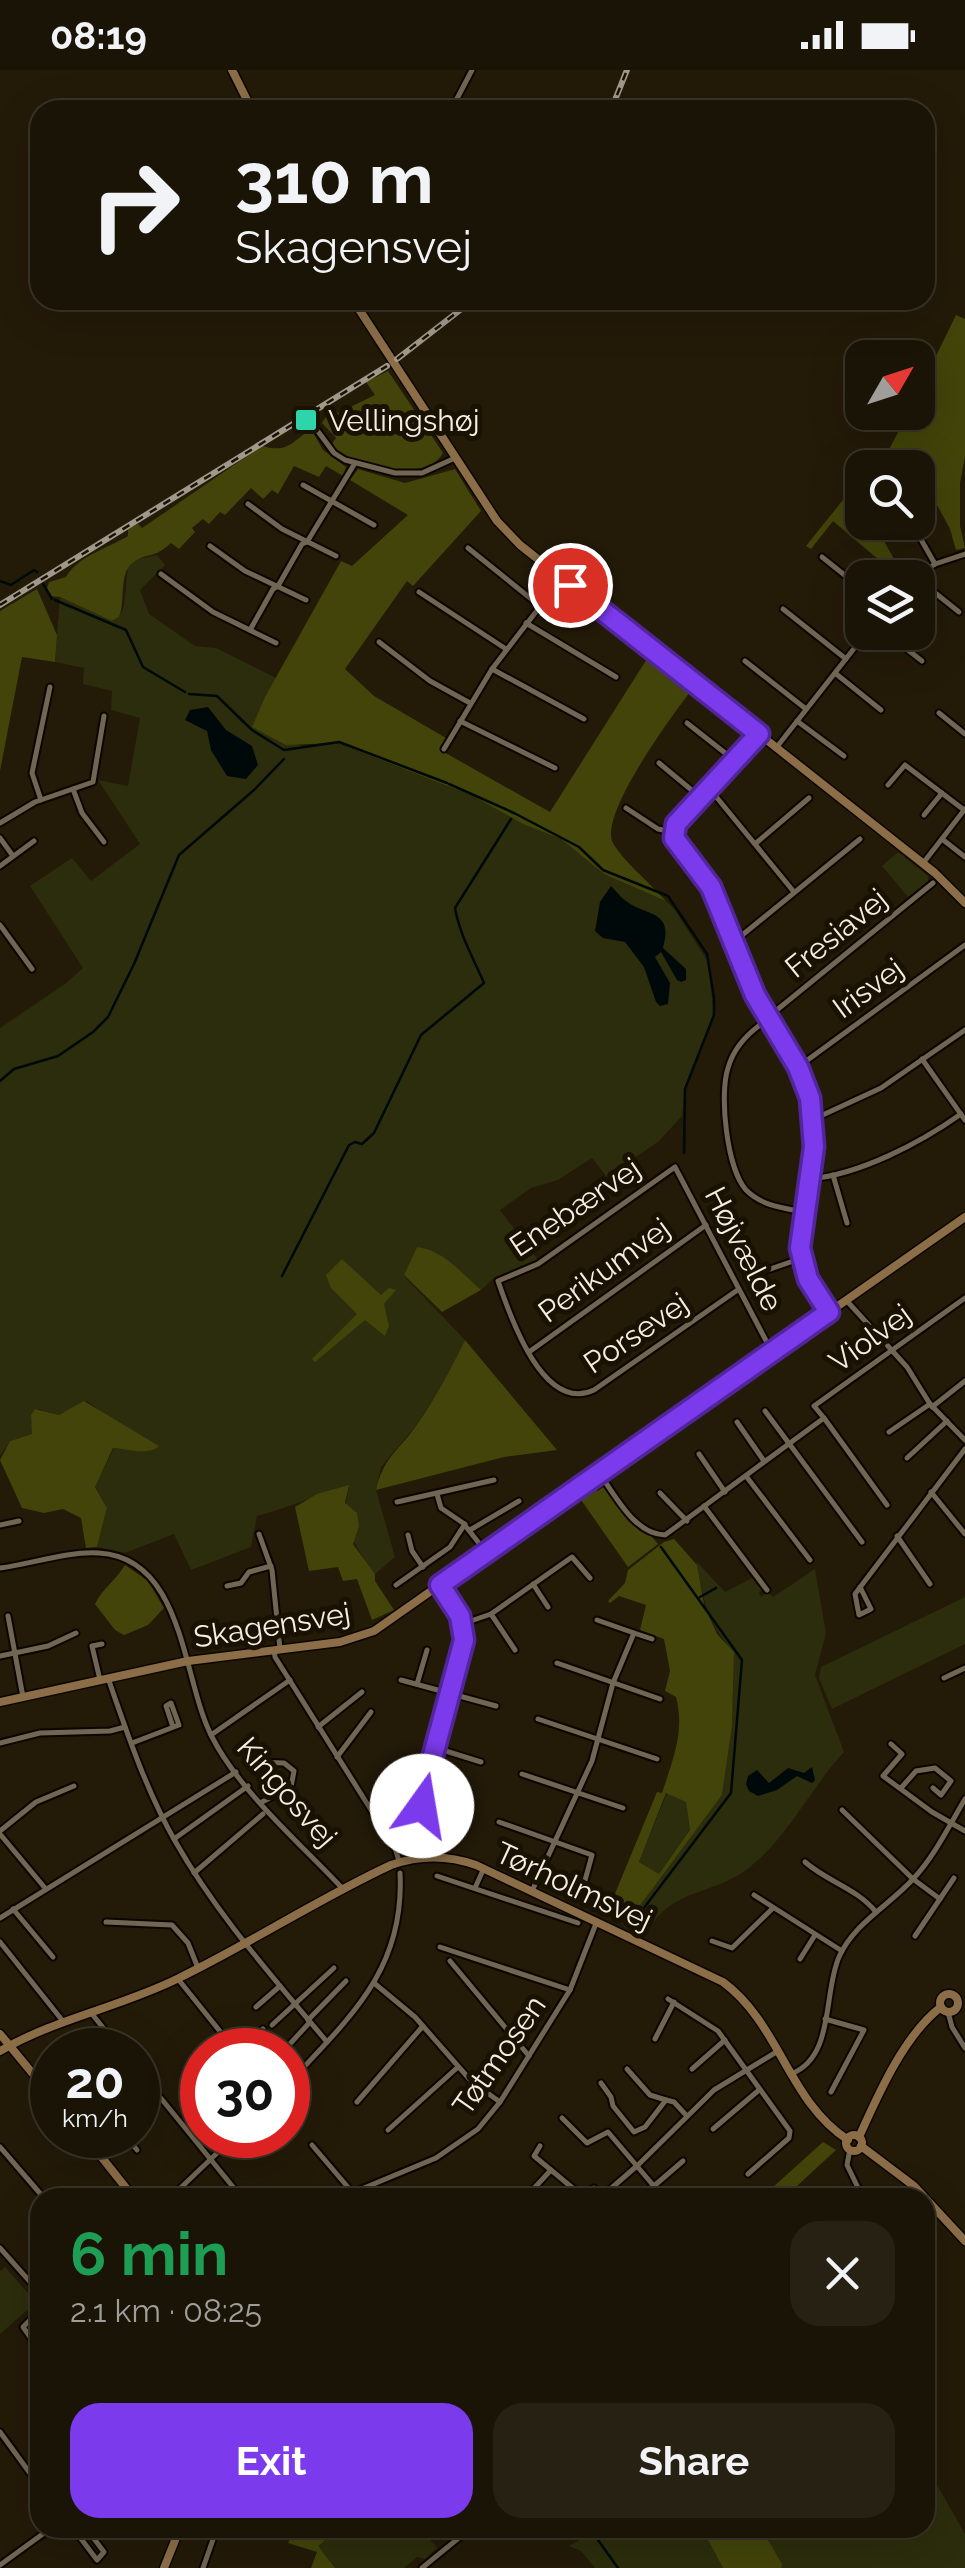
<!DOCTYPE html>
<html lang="en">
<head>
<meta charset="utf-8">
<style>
	:root { --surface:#1a1406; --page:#272114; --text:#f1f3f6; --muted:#9f9e9b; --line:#383328; --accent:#7c3aed }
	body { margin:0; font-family:Raleway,sans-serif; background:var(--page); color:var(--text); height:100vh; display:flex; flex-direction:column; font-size:38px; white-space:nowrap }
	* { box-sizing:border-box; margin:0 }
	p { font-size:32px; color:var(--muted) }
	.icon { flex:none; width:55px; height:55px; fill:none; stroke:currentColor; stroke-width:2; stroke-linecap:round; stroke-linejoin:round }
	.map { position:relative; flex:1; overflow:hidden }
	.sheet { position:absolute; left:30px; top:2118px; width:905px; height:350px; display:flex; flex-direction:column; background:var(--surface); border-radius:30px; box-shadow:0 10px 40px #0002,0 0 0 2px var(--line) }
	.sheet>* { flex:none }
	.banner { position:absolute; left:30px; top:30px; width:905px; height:210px; border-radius:30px; box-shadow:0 10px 40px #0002,0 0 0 2px var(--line); background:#1a1406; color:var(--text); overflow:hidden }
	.needle { width:65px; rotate:51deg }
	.tools { position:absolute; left:845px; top:270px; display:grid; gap:20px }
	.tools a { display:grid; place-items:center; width:90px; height:90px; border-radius:20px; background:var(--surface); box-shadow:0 10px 40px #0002,0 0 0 2px var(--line); font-size:50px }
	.speed { position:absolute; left:30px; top:1958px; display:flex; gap:20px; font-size:50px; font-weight:700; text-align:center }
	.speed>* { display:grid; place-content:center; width:130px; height:130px; border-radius:50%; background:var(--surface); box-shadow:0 10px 40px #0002,0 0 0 2px var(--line); line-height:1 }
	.speed small { font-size:25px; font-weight:400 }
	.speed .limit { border:15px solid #d22; background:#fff; color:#111 }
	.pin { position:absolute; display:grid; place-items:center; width:85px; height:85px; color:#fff; margin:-42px; border:5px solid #fff; border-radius:50%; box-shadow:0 2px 10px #0007 }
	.me { position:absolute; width:110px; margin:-55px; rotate:13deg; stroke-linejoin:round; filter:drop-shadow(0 0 8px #0008) }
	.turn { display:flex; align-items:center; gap:35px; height:210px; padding:0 40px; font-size:45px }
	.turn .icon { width:130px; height:130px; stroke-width:2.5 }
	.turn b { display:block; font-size:70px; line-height:85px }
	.round { display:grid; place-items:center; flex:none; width:105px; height:105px; border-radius:30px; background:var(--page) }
	.head { display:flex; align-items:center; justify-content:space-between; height:170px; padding:0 40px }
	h1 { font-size:60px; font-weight:700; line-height:75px; color:#1e9e55 }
	.primary-button { display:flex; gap:20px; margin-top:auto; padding:20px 40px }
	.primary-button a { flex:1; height:115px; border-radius:30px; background:var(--accent); color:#fff; font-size:40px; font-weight:700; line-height:115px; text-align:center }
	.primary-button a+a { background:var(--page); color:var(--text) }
	.status { display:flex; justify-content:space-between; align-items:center; height:70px; padding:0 50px; background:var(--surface); direction:ltr }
	.status svg { height:28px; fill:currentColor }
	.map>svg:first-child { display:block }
	.green { fill:#2c2d0c }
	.forest { fill:#42440a; fill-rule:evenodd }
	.water { fill:#000909 }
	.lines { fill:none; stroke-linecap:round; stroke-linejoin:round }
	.stream { stroke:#000909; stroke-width:2.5 }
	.street-casing { stroke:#0c0500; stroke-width:9 }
	.secondary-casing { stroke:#0c0500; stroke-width:11 }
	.street { stroke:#716653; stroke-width:5 }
	.secondary { stroke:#8b6e48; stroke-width:8 }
	.rail-casing { stroke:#a0998b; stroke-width:6 }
	.rail { stroke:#191102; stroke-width:2.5; stroke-dasharray:8; stroke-linecap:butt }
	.route-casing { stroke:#51269a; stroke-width:25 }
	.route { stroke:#7c3aed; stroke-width:18 }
	.poi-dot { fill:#2ed4aa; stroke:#191102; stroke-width:4 }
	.labels { text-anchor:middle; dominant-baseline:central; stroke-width:10; stroke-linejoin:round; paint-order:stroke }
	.poi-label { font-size:30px; fill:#f4eee3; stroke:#191102; text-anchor:start }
	.street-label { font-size:30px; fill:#f4eee3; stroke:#191102 }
</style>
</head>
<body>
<div class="status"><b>08:19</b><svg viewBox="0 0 49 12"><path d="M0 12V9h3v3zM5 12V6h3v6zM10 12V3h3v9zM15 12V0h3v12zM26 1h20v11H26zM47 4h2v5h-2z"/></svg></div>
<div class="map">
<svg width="965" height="2498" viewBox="0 0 965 2498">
	<rect width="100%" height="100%" fill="#231a08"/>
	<g class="green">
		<path d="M157 485 165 495 140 520 149 544 195 576 216 578 276 608 253 657 305 677 336 673 473 726 524 754 561 769 604 804 647 820 666 831 675 840 708 892 714 945 685 1019 682 1046 659 1071 607 1107 592 1088 558 1110 531 1118 500 1140 538 1190 494 1208 481 1220 417 1177 404 1206 465 1270 447 1309 415 1357 381 1397 376 1420 395 1487 375 1504C354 1476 340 1453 349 1416 317 1424 289 1438 257 1446L251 1477 191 1500 174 1464 125 1483 97 1477 107 1438 95 1416 114 1378 140 1381 159 1376 121 1356 87 1331 59 1345 38 1339 31 1348 34 1360 32 1364 10 1371 0 1386V958L65 914 83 898 30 816 72 788 91 811 140 774 98 710 128 716 140 648 111 640 112 621 83 614 84 598 55 592 60 527 112 551 119 547 124 536 128 496 138 489Z"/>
		<path d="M898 782 928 806V811L908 827 882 796Z"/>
		<path d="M696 1491 725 1522 754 1507 762 1519 759 1523 761 1527 768 1521 773 1527 815 1499 826 1563 815 1605 844 1682C811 1717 787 1770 746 1800 709 1827 669 1818 646 1865L624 1857 722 1725 732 1656 734 1582C707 1553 703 1530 696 1491Z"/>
		<path d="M965 1527V1574L832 1639 819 1608 821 1597Z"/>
		<path d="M667 1723 686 1731 690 1760 659 1804 639 1792Z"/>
		<path d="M5 2197 33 2229V2235L0 2264V2201Z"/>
		<path d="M925 2394 965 2464V2498H595L581 2481 569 2476 600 2458H925Z"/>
		<path d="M340 2458H420L437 2478 425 2489 417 2487 404 2498H335L317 2476Z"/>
	</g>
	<g class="forest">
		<path d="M956 245 965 249V387L960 413V456L965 478 956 480 950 459 914 392 904 397H880L908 343 918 342V323Z"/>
		<path d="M388 301 443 383C426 414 352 397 331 375L336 368 322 353 333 336 338 343 375 325 366 312Z"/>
		<path d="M311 359 323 380 346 397 343 406 326 396 319 407 294 396 278 424 272 420 263 429 251 418 225 445 220 442 209 454 203 449 192 458 195 462 179 479 171 473C152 490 148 482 134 492 118 502 126 531 119 547L112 551 60 527 49 526 46 521 49 512 66 507C78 486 108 478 128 466V459L138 454 142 458 262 376C288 383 291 373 311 359Z"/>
		<path d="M358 399 405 413 455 399 481 441 413 516 407 511 345 599 374 626 446 668 442 681 550 742 650 584 693 618C674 643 598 745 613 773 623 791 652 815 666 831L604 804 561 769 523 754 473 726 337 673 286 675 252 657 265 627 341 491 352 496 408 445 350 410Z"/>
		<path d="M862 416 858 422 862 431V452L874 453 894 489 908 505 899 507 833 451 811 479 806 476 847 425Z"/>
		<path d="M37 519 57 565 55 592 22 587 0 701V541Z"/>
		<path d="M417 1177C445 1181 461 1203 481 1220L442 1242 404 1205Z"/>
		<path d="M342 1189 381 1225 389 1218 396 1220 384 1234 389 1256 385 1266 365 1250 315 1292 312 1289 357 1244 331 1218 326 1205Z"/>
		<path d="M465 1270 557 1380 504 1387 376 1420C383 1387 400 1380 418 1353 436 1327 451 1299 465 1270Z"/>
		<path d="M84 1331 159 1376C148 1386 128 1379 113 1378L95 1417 107 1438 97 1477 86 1478 81 1448 63 1439 44 1443 22 1438 0 1390 10 1371 32 1364 31 1345 35 1339 59 1345Z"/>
		<path d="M349 1415 345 1433 357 1443 359 1456 353 1474 375 1504V1511L394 1540 372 1550 357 1509 343 1511 338 1497 309 1501 295 1437 317 1424Z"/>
		<path d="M605 1416 634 1455 651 1466 658 1474 628 1497 579 1427 592 1419 598 1421Z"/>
		<path d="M674 1469 697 1495 704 1535 717 1564 734 1582 732 1656 722 1725 627 1853 607 1843 657 1722 662 1723C673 1689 685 1662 676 1627L665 1621 670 1601 664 1569 640 1560 646 1535 619 1526 610 1533 608 1531 625 1513 628 1500 664 1472ZM666 1723 686 1732 690 1760 659 1804 639 1792Z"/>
		<path d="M125 1495 148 1511 164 1538 148 1555 124 1565 115 1560 95 1534C103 1518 116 1510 125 1495Z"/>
		<path d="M823 2072 836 2080 785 2127H762Z"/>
		<path d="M295 2458H340L318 2476 335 2498H311L317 2482 288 2473Z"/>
		<path d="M702 2458H761L782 2494 781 2498H723Z"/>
	</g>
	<g class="water">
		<path d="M208 637 226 660 252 676 258 695 246 709 227 706 211 680 207 661 185 650 190 640Z"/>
		<path d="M611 816C617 822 622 829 629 833 648 846 674 841 663 878L686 899V910L681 912 677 910 661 882 655 887 670 913 668 934 660 936 656 932 644 897 625 872 603 868 595 861 600 832Z"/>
		<path d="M812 1697 815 1710 812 1713 797 1706 777 1720 758 1726 749 1721 746 1714 748 1706 757 1700 769 1713 788 1698 804 1703Z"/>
	</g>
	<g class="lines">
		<g class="stream">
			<path d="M0 511 11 515 34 500 37 502"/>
			<path d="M42 512 52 529"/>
			<path d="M55 530 126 560 143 597 185 622"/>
			<path d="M189 624 217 626 252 660 284 680 339 672 447 713"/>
			<path d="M449 714 514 743 579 777 603 800 668 826 707 884 714 928"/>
			<path d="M0 1011 14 999 58 986 93 962 108 947 134 894 179 785 254 720 284 689"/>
			<path d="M684 1083 685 1019 714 945V930"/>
			<path d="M282 1206 349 1075 355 1072 362 1074 374 1063 421 965 484 913C473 887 460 866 455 838L511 749"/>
			<path d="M700 1527 716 1518"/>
			<path d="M634 1851 731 1723 742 1590 661 1477"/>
			<path d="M587 2458H589"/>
			<path d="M593 2463 618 2498"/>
		</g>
		<g class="street-casing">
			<g id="street">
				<path d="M451 40 472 0"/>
				<path d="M314 356 334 383 345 390 395 403H422L455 388"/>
				<path d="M303 415 374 455"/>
				<path d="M248 434 282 459 336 486"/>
				<path d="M911 452 935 494"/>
				<path d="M210 476 245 501 306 530"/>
				<path d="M468 478 540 536"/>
				<path d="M822 487 862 519"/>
				<path d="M161 504 213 542 276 573"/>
				<path d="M919 504 929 518 959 542"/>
				<path d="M914 508 935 494 965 484"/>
				<path d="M419 522 506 579"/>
				<path d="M783 539 846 589"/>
				<path d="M526 553 616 607"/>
				<path d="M250 560 273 519 278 516 302 474 307 472 355 393"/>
				<path d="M885 562 922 591"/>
				<path d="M379 572 430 611 470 633"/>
				<path d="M745 591 806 639"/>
				<path d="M492 599 584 649"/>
				<path d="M835 603 881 640"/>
				<path d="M939 643 965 664"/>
				<path d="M460 651 555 698"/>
				<path d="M797 651 844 686"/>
				<path d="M687 653 734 690"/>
				<path d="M759 664 676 754C668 776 700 798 711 817 730 850 739 888 754 923 766 951 787 974 800 1001 835 1071 790 1123 802 1188 806 1209 818 1225 829 1242"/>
				<path d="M776 678 867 562"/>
				<path d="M444 679 492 599 562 508"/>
				<path d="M659 693 700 727"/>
				<path d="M888 715 905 695 964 740"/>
				<path d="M709 718 794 822"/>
				<path d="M73 719 82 743 104 772"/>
				<path d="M41 730 32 703 50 617"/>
				<path d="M626 738 658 759 673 762"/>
				<path d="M924 745 942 723"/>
				<path d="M0 753 35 732 93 712 104 646"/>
				<path d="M0 768 13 786"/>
				<path d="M942 769 965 787"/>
				<path d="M755 774 809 728"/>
				<path d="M924 792 965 739"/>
				<path d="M0 796 34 771"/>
				<path d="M0 855 32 899"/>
				<path d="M735 871 860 769"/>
				<path d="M767 948 933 813"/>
				<path d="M760 955C745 966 733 980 728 998 719 1025 727 1099 746 1120 762 1136 783 1138 804 1142"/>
				<path d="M922 989 965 1050"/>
				<path d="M798 997 965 875"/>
				<path d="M814 1049 881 1018 965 960"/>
				<path d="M833 1105 847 1153"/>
				<path d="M809 1109C859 1105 920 1073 961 1044"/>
				<path d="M747 1207 802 1188"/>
				<path d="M739 1219 594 1320C543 1344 510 1246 498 1211L538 1194 675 1097 772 1282"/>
				<path d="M846 1230 907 1297 930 1334 965 1370"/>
				<path d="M529 1282 706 1155"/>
				<path d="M932 1337 965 1311"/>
				<path d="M765 1341 862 1472"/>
				<path d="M824 1348 814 1336 965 1228"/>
				<path d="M737 1352 764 1391"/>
				<path d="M889 1362 930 1334"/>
				<path d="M699 1384 725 1422"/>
				<path d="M907 1388 947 1351"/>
				<path d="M599 1403C616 1426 634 1464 665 1465L824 1348 887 1435"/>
				<path d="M746 1406 810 1490"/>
				<path d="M931 1422 965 1464"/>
				<path d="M660 1423 687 1451"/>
				<path d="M437 1424 441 1438 463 1453 486 1482"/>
				<path d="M397 1432 494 1410"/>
				<path d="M704 1436 767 1520"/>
				<path d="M0 1455 19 1451"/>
				<path d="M470 1460 519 1431"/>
				<path d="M259 1464 272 1500 280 1579"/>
				<path d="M408 1465 412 1481 423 1497"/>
				<path d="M897 1466 930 1514"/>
				<path d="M0 1498C31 1494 67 1481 99 1483 185 1488 182 1610 212 1667 240 1722 301 1774 343 1819"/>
				<path d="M533 1514 548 1537"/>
				<path d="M396 1515 450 1477 465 1454"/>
				<path d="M440 1515 459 1546 465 1571 421 1730 423 1736 465 1747"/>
				<path d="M227 1516 241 1513 249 1502 271 1496"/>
				<path d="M860 1517 871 1539 859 1545 855 1524 965 1379"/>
				<path d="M491 1544 515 1580"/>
				<path d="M8 1546 23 1627"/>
				<path d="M462 1554 491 1544 572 1487 590 1508"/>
				<path d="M634 1563 652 1569"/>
				<path d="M274 1580 275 1587 395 1778 399 1791"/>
				<path d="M0 1586 48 1576 76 1563"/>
				<path d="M557 1593 660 1629"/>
				<path d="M108 1608C127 1663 146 1720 175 1771 217 1845 273 1907 327 1972"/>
				<path d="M944 1608 965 1598"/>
				<path d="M100 1610 92 1576 102 1574"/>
				<path d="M401 1610 496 1636"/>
				<path d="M417 1614 427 1580"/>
				<path d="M538 1649 657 1689"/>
				<path d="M318 1657 362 1622"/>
				<path d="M211 1665 290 1610"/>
				<path d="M0 1673 40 1663 110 1661 125 1657"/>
				<path d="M132 1673 179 1655 171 1633 166 1636 173 1657"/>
				<path d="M891 1674 902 1684 883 1706 932 1742 965 1761"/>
				<path d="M436 1678 481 1692"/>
				<path d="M255 1682 252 1687 254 1692 284 1693 294 1701 291 1717 262 1732"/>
				<path d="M337 1687 371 1642"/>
				<path d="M522 1704 623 1738"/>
				<path d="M901 1718 916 1701 935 1698 951 1711 941 1725 933 1718"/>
				<path d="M842 1740 913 1809 940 1829"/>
				<path d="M499 1752 592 1785 584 1814"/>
				<path d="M0 1761 36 1732 74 1716"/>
				<path d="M0 1764 45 1818"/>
				<path d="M174 1769 248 1716"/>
				<path d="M805 1792C828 1812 856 1818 876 1842"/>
				<path d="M194 1803 263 1744"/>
				<path d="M437 1806 578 1853"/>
				<path d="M475 1818 484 1798"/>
				<path d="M532 1821 592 1691 613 1613 634 1563 597 1550"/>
				<path d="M754 1825 842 1881"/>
				<path d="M13 1839 53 1887"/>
				<path d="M0 1848 236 1702"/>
				<path d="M106 1852 172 1855 188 1873 198 1898"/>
				<path d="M915 1866 954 1808"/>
				<path d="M712 1871 732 1878 773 1838"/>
				<path d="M0 1872 62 1950"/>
				<path d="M440 1877 570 1920"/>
				<path d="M800 1889 815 1865"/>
				<path d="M450 1891 529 1986"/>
				<path d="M178 1909 235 1980"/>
				<path d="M374 1913 415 1947 472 2012 500 2032"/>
				<path d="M668 1929 718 1961 790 2061 789 2068 748 2104"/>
				<path d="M256 1937 280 1916"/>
				<path d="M948 1942 952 1957 965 1978"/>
				<path d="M92 1944 121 1980"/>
				<path d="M825 1949 864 1960 831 2022"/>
				<path d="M308 1950 346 1911"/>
				<path d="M272 1955 334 1898"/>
				<path d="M655 1969 674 1932"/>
				<path d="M288 1976 310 1952"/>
				<path d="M237 1980 263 1959"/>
				<path d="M280 1980 282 1979"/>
				<path d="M627 1999 650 2025 666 2030"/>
				<path d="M692 1999 725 1970"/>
				<path d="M138 2000 242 2128"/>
				<path d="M791 2004C835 1987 823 1923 839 1887 854 1853 890 1835 914 1808 935 1785 949 1756 965 1729"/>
				<path d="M601 2013 611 2027 613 2036 634 2062 645 2057 666 2030 674 2032 686 2045"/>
				<path d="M288 2014C349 1948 405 1900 400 1803"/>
				<path d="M357 2032 423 1956"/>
				<path d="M562 2048 587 2073 608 2062 664 2128"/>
				<path d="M713 2059 759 2020"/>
				<path d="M388 2060 458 1997"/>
				<path d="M125 2065 137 2080"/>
				<path d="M312 2075 352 2122"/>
				<path d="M540 2076 534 2086 551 2100"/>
				<path d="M0 2077 44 2128"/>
				<path d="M850 2079 847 2095 863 2128"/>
				<path d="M170 2128 236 2065"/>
				<path d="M340 2128 436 2088 478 2059 500 2032 570 1920 597 1851"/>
				<path d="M525 2128 551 2100 581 2125 594 2118 603 2126"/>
				<path d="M600 2128 638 2095 714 2020 778 1981"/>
				<path d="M640 2128 683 2091"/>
				<path d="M0 2178 40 2223"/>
				<path d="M40 2240 23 2257 40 2281"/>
				<path d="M0 2362 40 2417"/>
				<path d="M73 2458 97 2490 104 2482 86 2458"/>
				<path d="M0 2495 51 2458"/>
				<path d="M203 2498 217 2458"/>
				<path d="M422 2498 471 2458"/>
			</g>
		</g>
		<g class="secondary-casing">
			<g id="secondary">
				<path d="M232 0 252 40"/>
				<path d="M353 230 497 451 520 475 935 803 965 833"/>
				<path d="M0 1632 188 1591 340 1572 374 1561 965 1147"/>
				<circle cx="949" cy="1933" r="9"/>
				<path d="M0 1964 52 2027"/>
				<path d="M0 1981C57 1948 121 1937 179 1908 251 1873 318 1829 391 1795 419 1785 448 1785 476 1795L723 1912C780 1954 788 2031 848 2070"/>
				<path d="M84 2065 134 2128"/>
				<circle cx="854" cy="2073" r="8"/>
				<path d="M859 2067C878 2025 904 1965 941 1937"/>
				<path d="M861 2076 914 2116 965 2171"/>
				<path d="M164 2498 180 2458"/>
			</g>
		</g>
		<use href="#street" class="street"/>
		<use href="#secondary" class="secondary"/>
		<g class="rail-casing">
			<g id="rail">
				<path d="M611 40 627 0"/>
				<path d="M397 289 473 230"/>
				<path d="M0 535 387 296"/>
			</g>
		</g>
		<use href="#rail" class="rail"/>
	</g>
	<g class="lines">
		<g class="route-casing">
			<path id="route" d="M422 1736 421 1730 464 1570 460 1546 440 1515 829 1242 808 1209 800 1178 814 1077 810 1028 798 997 755 925 711 817 674 768 676 754 759 664 570 515"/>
		</g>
		<use href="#route" class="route"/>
	</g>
	<rect class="poi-dot" x="294" y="338" width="24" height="24" rx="5"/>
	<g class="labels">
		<g class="poi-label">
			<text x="328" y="350">Vellingshøj</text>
		</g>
		<g class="street-label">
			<text transform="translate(836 863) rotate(-39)">Fresiavej</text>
			<text transform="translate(868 918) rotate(-36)">Irisvej</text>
			<text transform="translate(575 1137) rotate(-34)">Enebærvej</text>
			<text transform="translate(744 1179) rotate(63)">Højvælde</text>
			<text transform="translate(604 1200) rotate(-36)">Perikumvej</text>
			<text transform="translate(636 1263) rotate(-34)">Porsevej</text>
			<text transform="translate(870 1268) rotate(-36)">Violvej</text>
			<text transform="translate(272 1555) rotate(-9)">Skagensvej</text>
			<text transform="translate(287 1722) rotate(49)">Kingosvej</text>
			<text transform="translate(574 1816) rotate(25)">Tørholmsvej</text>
			<text transform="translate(499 1985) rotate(-55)">Tøtmosen</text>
		</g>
	</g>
</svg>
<div class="tools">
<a><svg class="needle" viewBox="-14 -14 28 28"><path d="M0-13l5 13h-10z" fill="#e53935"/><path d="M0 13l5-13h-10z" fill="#9f9e9b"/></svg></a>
<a><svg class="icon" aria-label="search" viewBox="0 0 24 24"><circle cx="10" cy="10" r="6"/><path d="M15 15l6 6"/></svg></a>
<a><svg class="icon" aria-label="layers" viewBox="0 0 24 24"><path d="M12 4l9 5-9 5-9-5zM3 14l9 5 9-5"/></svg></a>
</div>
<div class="speed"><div>20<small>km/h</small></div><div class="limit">30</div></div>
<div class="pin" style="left:570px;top:515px;background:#d93025"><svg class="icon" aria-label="arrive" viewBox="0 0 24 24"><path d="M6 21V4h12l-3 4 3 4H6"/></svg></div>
<svg class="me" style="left:422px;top:1736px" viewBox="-20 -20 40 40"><circle r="19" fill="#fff"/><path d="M0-13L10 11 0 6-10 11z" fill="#7c3aed"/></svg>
<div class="banner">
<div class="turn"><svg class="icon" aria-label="right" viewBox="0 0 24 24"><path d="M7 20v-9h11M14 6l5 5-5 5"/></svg><div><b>310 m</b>Skagensvej</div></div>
</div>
<section class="sheet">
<div class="head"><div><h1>6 min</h1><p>2.1 km · 08:25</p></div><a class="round"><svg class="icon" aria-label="close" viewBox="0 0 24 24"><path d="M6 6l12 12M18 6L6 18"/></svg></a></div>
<div class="primary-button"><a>Exit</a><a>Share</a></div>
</section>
</div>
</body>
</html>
